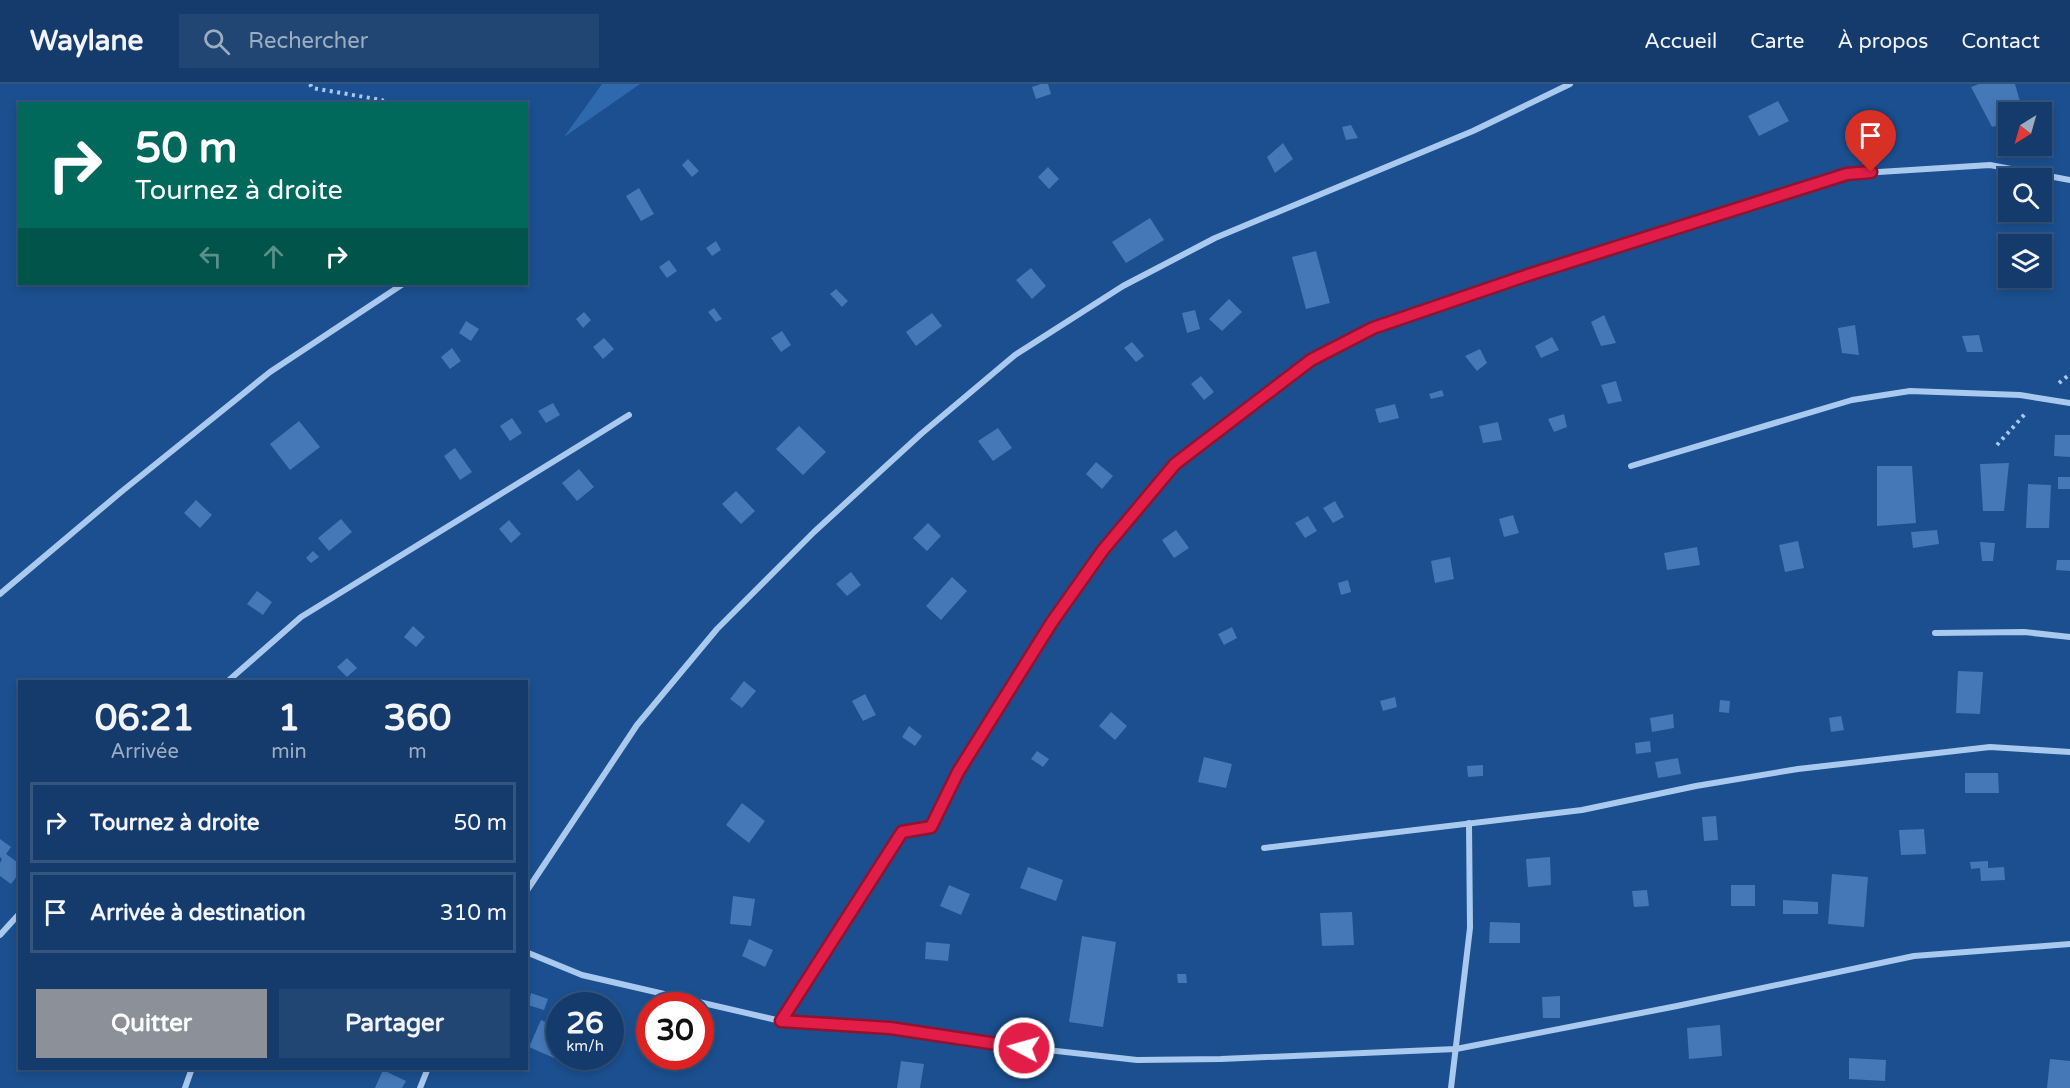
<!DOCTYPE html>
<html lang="fr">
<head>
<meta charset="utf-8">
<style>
	:root { --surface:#143b6b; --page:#214673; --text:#f1f3f6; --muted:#9dadc1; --line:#33557e; --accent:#8c9099 }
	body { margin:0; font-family:"Varela Round",sans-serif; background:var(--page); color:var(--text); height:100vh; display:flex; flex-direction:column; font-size:22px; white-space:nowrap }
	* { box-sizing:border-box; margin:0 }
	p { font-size:20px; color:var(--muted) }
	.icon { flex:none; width:33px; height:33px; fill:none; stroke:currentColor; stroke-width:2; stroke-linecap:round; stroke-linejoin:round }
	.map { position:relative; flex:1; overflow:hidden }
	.sheet { position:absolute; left:18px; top:596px; width:510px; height:390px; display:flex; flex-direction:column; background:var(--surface); border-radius:0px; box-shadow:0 3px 9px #0003,0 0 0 2px var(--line) }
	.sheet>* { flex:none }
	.top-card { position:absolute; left:18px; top:18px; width:510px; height:183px; border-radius:0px; box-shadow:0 3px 9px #0003,0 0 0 2px var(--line); background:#00695c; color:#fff; overflow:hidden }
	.needle { width:39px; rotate:217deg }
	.controls { position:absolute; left:1998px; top:18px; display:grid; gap:12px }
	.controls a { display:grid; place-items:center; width:54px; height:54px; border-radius:0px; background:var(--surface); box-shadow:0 3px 9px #0003,0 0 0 2px var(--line); font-size:30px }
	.speed { position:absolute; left:546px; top:908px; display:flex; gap:12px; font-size:30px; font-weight:700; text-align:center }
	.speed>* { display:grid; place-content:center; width:78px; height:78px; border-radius:50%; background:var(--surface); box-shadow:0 3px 9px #0003,0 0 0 2px var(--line); line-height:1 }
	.speed small { font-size:15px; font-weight:400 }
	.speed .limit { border:9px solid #d22; background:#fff; color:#111 }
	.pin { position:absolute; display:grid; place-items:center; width:51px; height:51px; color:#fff; margin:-62px -26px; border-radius:50% 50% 50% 0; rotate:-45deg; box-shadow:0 0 6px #0007 }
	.pin .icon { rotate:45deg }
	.me { position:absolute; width:66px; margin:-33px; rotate:276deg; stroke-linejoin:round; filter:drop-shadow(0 0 4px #0008) }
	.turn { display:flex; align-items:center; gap:21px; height:126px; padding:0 18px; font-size:27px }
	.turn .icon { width:78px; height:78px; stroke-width:2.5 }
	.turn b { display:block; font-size:42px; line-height:51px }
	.lanes { display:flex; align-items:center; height:57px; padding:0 18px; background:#0003; justify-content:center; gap:30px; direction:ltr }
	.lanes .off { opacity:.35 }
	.eta { display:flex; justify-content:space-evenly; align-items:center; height:102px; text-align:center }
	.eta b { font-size:36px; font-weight:700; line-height:42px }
	.action { display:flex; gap:12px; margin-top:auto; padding:12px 18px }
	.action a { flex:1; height:69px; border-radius:0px; background:var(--accent); color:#fff; font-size:24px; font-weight:700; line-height:69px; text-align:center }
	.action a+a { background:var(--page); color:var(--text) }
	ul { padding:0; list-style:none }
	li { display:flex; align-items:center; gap:18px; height:81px; margin:0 12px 9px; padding:0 6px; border:3px solid var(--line); border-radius:0px }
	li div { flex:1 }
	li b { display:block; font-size:22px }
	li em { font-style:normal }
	header { display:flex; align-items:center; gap:36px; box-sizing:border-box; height:84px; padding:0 30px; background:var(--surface); border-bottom:2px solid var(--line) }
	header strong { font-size:28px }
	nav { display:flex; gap:33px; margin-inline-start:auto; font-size:21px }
	.search { width:420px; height:54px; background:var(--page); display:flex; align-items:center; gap:15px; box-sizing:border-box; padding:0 21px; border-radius:0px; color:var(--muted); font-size:22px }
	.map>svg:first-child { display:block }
	.green { fill:#2e69ad }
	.building { fill:#4478b7 }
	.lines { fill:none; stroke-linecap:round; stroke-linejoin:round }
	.path { stroke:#a9c9ee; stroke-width:4; stroke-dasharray:3 4.5; stroke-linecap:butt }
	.street { stroke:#a9c9ee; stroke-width:6 }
	.route-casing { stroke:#92132f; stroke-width:15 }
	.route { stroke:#e11d48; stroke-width:10 }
</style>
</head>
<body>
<header>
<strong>Waylane</strong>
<div class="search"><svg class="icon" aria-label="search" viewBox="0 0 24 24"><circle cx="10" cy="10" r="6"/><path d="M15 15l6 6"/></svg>Rechercher</div>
<nav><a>Accueil</a><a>Carte</a><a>À propos</a><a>Contact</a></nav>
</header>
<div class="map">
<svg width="2070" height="1004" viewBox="0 0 2070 1004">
	<rect width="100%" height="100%" fill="#1b4f8f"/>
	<path class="green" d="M602 0H640L564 53Z"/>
	<g class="building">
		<path d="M1041 0H1048L1051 10 1036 15 1032 3Z"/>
		<path d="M1979 0H2015L2023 28H2008V38L1992 43 1971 3Z"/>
		<path d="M1778 17 1789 37 1759 52 1748 32Z"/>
		<path d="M1351 41 1358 54 1346 56 1342 43Z"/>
		<path d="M1283 59 1293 75 1275 89 1267 73Z"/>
		<path d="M688 75 699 87 692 93 682 81Z"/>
		<path d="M1048 83 1059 95 1049 105 1038 93Z"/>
		<path d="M639 104 654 130 641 137 626 112Z"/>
		<path d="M1150 134 1164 156 1126 179 1112 158Z"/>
		<path d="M716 157 721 166 712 172 706 164Z"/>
		<path d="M1316 167 1330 219 1306 225 1292 173Z"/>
		<path d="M669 176 677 187 667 194 659 183Z"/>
		<path d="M1031 184 1046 202 1032 215 1016 196Z"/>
		<path d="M836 205 848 217 842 223 830 210Z"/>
		<path d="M1229 215 1242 228 1222 247 1209 235Z"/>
		<path d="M714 224 722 235 716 238 708 228Z"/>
		<path d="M1195 226 1200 245 1187 249 1182 229Z"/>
		<path d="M584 228 591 236 583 244 576 235Z"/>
		<path d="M932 229 942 242 916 262 906 248Z"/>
		<path d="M1604 231 1616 259 1601 262 1591 238Z"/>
		<path d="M466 237 479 245 471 257 459 249Z"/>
		<path d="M1855 241 1859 271 1842 269 1838 244Z"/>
		<path d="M782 247 791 261 781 268 771 254Z"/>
		<path d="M1979 251 1983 268H1967L1962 252Z"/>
		<path d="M1552 253 1559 266 1541 274 1535 262Z"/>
		<path d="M604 254 614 265 603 275 593 263Z"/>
		<path d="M1132 258 1144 272 1136 278 1124 264Z"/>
		<path d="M452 264 461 277 450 285 441 273Z"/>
		<path d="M1480 265 1487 279 1477 287 1465 272Z"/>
		<path d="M1201 292 1214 308 1204 316 1191 300Z"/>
		<path d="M1616 297 1622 317 1608 320 1601 301Z"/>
		<path d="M1442 306 1444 312 1431 315 1429 310Z"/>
		<path d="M553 319 560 331 546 339 538 327Z"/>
		<path d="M1395 320 1399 334 1379 339 1375 325Z"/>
		<path d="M1564 330 1567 343 1554 348 1548 335Z"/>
		<path d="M512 334 522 349 510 357 500 342Z"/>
		<path d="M299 337 320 363 290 386 270 360Z"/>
		<path d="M1498 338 1502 356 1483 359 1479 342Z"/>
		<path d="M799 342 826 368 803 391 776 365Z"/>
		<path d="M998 344 1012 364 993 377 978 357Z"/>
		<path d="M2055 351H2070V373L2054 372Z"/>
		<path d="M455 364 472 388 460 396 444 372Z"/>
		<path d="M1096 378 1113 392 1102 405 1086 390Z"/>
		<path d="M2009 379 2004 427H1983L1980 380Z"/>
		<path d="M1877 382H1912L1916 439 1877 442Z"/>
		<path d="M579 385 594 403 577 417 562 399Z"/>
		<rect x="2058" y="393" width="12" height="12"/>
		<path d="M2028 400 2051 401 2049 444H2026Z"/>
		<path d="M736 407 755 427 741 440 722 420Z"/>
		<path d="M196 416 212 431 200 444 184 429Z"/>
		<path d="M1335 417 1344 433 1333 439 1323 424Z"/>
		<path d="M1513 431 1519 449 1504 453 1499 435Z"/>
		<path d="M1308 432 1317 447 1305 454 1295 439Z"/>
		<path d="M341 435 352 448 329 467 318 454Z"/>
		<path d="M509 436 521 450 511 459 499 445Z"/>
		<path d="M928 439 941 452 927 467 913 454Z"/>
		<path d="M1176 446 1189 464 1174 474 1162 456Z"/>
		<path d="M1937 446 1939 460 1913 464 1911 448Z"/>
		<path d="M1798 457 1804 484 1785 488 1779 461Z"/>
		<path d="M1980 458 1995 459 1993 477H1982Z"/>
		<path d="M1697 463 1700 481 1667 486 1664 469Z"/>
		<path d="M313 467 319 473 311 479 306 474Z"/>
		<path d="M1450 473 1454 495 1435 499 1431 477Z"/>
		<path d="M2057 476H2070V487L2056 486Z"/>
		<path d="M851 488 861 501 847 512 836 500Z"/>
		<path d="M952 493 967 507 941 536 926 522Z"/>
		<path d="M1348 496 1351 508 1341 511 1338 499Z"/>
		<path d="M257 507 272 518 263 531 247 520Z"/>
		<path d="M413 542 425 553 416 563 404 553Z"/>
		<path d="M1232 543 1237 554 1224 561 1218 550Z"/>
		<path d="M347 574 357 584 347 593 337 583Z"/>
		<path d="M1958 587 1983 588 1980 630 1956 629Z"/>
		<path d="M744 597 756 607 742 624 730 615Z"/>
		<path d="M865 610 876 631 863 637 852 617Z"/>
		<path d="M1395 613 1397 623 1383 627 1380 617Z"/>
		<path d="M1720 616 1730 617 1729 629 1719 628Z"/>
		<path d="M1111 628 1127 642 1115 656 1099 642Z"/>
		<path d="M1673 630 1674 644 1652 648 1650 634Z"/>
		<path d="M1841 632 1844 646 1831 648 1829 634Z"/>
		<path d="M909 642 922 652 915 662 902 653Z"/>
		<path d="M1650 657 1651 668 1636 670 1635 659Z"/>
		<path d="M1037 667 1049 675 1043 683 1031 675Z"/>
		<path d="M1204 673 1232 680 1226 704 1198 698Z"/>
		<path d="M1678 674 1681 690 1658 694 1655 678Z"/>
		<path d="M1483 681V692L1468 693 1467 682Z"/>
		<path d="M1965 689H1998L1999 709H1965Z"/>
		<path d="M742 719 765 737 749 759 726 741Z"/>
		<path d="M1716 732 1718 756 1704 757 1702 733Z"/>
		<path d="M1924 745 1926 770 1901 771 1899 746Z"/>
		<path d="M0 755 11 763 6 770 20 780V788L11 800 0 792V779L2 775 0 773Z"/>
		<path d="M1550 773 1551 801 1528 803 1526 775Z"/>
		<path d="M1988 777V784L2004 783 2005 796 1981 797 1980 784 1971 785 1970 778Z"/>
		<path d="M1028 783 1063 796 1056 817 1020 804Z"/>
		<path d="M1832 790 1868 793 1864 843 1828 840Z"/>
		<path d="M949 801 970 810 961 831 940 822Z"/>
		<rect x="1731" y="801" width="24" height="21"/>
		<path d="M1647 806 1649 822 1634 823 1632 807Z"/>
		<path d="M733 812 755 815 751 842 730 840Z"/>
		<path d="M1783 816 1818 818V830H1783Z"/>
		<path d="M1352 828 1354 861 1322 862 1320 829Z"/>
		<path d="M1490 838 1520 839V859H1489Z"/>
		<path d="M1082 852 1116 858 1103 943 1069 938Z"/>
		<path d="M749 855 773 866 765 883 742 872Z"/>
		<path d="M926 858 950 860 948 877 925 875Z"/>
		<path d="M1177 890H1186L1187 899H1178Z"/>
		<path d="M531 909 548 915 544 926 528 921Z"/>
		<path d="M1560 912V934H1543L1542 913Z"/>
		<path d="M541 936 560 945V961L554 974 529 963Z"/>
		<path d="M1720 941 1722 972 1689 975 1687 944Z"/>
		<path d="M1849 974 1886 976 1885 997 1849 995Z"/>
		<path d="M2050 975 2070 977V1004H2047Z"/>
		<path d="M901 977 924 980 920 1004H897Z"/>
		<path d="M383 986 406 997 402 1004H375Z"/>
	</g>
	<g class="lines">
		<g class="path">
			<path d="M310 0 312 4 382 16 385 20"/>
			<path d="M2059 299 2070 290"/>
			<path d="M1997 361 2025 330"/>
		</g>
		<g class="street">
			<path d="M1631 382 1852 316 1910 307 2020 311 2070 319"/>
			<path d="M0 510 121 408 270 288 403 200"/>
			<path d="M1935 549 2024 548 2070 553"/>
			<path d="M228 597 301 533 629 331"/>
			<path d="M1264 764 1582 726 1696 702 1798 685 1990 663 2070 668"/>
			<path d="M526 808 637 641 717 545 814 448 921 350 1015 271 1123 202 1215 154 1473 47 1570 0"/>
			<path d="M0 851 20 829"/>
			<path d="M526 868 582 891 781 937 890 944 1003 961 1137 976 1221 975 1456 965 1677 922 1914 872 2070 860"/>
			<path d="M781 937 902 748 931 743 958 688 1052 538 1103 466 1175 380 1311 276 1373 244 1528 191 1847 90 1990 81 2070 96"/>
			<path d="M185 1004 192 984"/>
			<path d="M420 1004 428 984"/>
			<path d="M1451 1004 1470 844 1469 739"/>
		</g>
	</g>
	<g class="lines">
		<g class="route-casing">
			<path id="route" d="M1024 964 890 944 781 937 902 748 931 743 958 688 1052 538 1103 466 1175 380 1311 276 1373 244 1528 191 1847 90 1871 88"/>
		</g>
		<use href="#route" class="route"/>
	</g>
</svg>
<div class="controls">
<a><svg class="needle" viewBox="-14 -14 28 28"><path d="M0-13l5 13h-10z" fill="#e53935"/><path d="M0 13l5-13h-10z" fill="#9dadc1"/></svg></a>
<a><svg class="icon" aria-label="search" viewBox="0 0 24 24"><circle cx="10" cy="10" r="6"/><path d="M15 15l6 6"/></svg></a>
<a><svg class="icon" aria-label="layers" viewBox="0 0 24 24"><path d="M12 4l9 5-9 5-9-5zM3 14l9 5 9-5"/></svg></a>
</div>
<div class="speed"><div>26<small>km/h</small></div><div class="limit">30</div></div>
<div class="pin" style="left:1871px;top:88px;background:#d93025"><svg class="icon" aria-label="arrive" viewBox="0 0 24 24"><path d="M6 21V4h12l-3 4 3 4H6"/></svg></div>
<svg class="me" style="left:1024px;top:964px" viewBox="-20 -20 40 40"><circle r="17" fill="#e11d48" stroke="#fff" stroke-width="3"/><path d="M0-11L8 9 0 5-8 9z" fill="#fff"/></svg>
<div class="top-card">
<div class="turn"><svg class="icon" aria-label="right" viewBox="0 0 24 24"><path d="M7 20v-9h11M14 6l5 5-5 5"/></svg><div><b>50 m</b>Tournez à droite</div></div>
<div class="lanes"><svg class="icon off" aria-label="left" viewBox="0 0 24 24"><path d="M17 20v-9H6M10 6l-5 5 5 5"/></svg><svg class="icon off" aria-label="ahead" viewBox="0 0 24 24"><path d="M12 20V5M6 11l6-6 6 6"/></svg><svg class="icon" aria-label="right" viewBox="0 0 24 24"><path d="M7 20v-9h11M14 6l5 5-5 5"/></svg></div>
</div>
<section class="sheet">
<div class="eta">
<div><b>06:21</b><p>Arrivée</p></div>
<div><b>1</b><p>min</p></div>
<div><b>360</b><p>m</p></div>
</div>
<ul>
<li><svg class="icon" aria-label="right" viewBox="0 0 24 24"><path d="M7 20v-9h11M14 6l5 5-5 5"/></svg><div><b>Tournez à droite</b></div><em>50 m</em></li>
<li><svg class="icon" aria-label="arrive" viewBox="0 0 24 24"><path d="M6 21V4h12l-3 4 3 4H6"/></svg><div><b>Arrivée à destination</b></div><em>310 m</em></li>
</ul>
<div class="action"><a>Quitter</a><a>Partager</a></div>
</section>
</div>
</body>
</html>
